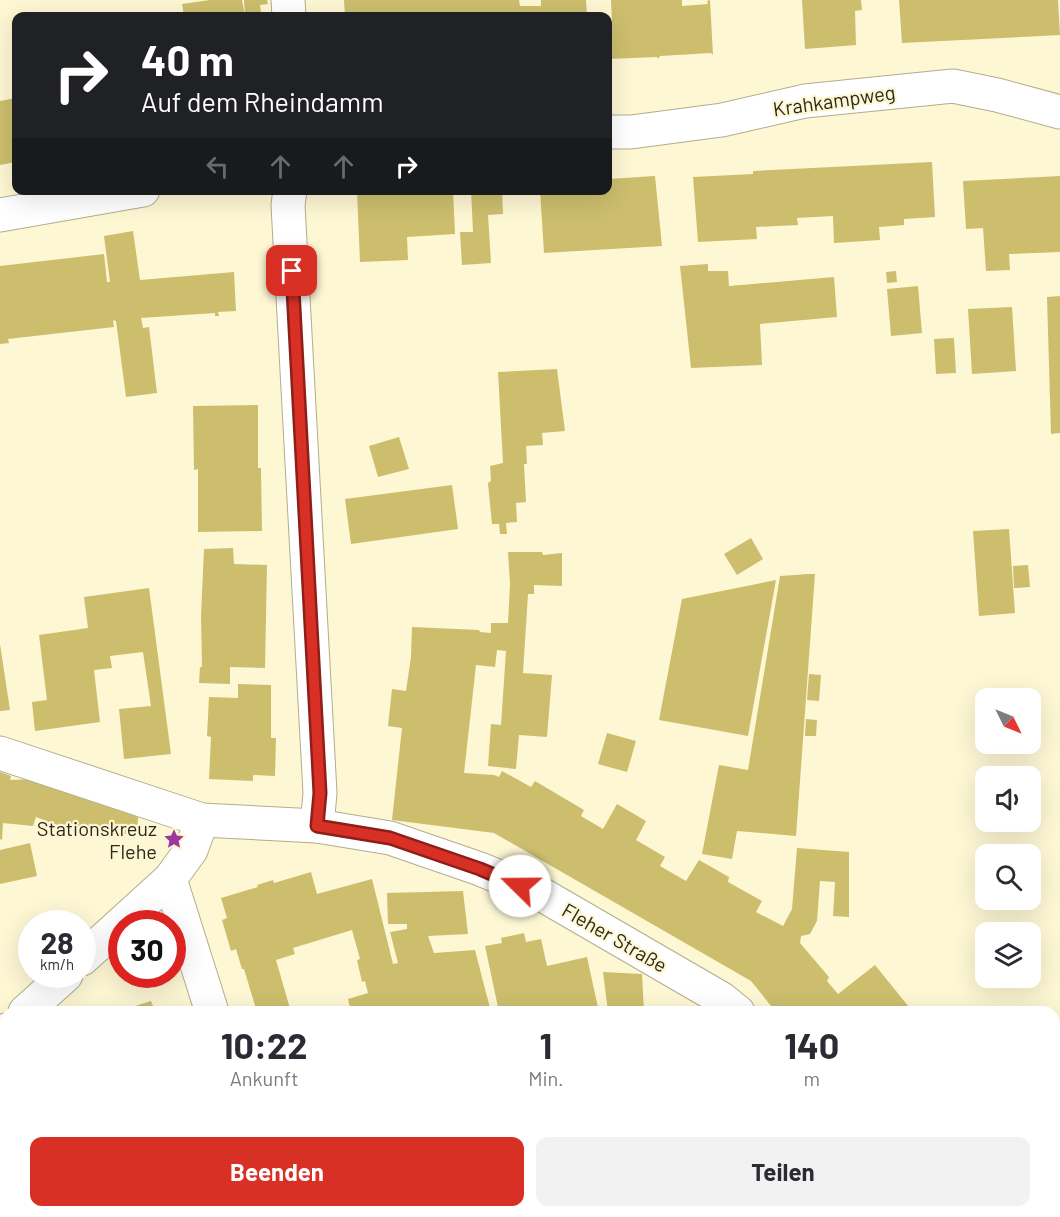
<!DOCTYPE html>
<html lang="de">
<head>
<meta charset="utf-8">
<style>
	:root { --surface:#fff; --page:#f2f2f3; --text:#2b2b33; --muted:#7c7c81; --accent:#d93025 }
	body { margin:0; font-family:Barlow,sans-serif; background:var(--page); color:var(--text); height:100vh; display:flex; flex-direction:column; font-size:22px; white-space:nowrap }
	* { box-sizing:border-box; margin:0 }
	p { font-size:20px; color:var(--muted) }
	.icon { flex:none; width:33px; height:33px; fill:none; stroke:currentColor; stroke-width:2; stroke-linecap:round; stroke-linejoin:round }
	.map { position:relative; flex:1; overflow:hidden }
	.drawer { position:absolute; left:0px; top:1006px; width:1060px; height:212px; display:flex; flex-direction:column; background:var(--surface); border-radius:18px 18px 0 0; box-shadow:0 6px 24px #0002 }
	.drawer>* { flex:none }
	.banner { position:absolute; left:12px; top:12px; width:600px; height:183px; border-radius:12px; box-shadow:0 6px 24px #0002; background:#202124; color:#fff; overflow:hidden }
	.needle { width:39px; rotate:133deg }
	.buttons { position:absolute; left:975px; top:688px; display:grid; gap:12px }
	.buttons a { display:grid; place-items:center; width:66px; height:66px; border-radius:12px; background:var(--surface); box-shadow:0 6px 24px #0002; font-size:30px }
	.speed { position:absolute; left:18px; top:910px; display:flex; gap:12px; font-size:30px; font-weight:700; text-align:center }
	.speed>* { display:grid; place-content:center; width:78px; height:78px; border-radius:50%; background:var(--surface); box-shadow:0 6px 24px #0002; line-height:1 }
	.speed small { font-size:15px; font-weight:400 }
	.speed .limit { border:9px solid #d22; background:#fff; color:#111 }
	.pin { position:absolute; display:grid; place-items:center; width:51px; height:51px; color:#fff; margin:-26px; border-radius:12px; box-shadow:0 3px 9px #0006 }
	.me { position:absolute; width:66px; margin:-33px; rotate:292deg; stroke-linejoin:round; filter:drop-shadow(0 0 4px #0008) }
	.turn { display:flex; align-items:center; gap:21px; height:126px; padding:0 30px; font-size:27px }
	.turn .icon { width:78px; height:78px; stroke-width:2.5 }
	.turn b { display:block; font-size:42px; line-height:51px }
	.lanes { display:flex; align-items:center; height:57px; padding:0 30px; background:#0003; justify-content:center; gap:30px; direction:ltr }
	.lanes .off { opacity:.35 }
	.eta { display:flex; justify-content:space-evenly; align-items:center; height:102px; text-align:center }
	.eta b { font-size:36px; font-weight:700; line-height:42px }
	.action { display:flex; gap:12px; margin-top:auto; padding:12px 30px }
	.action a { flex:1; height:69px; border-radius:12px; background:var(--accent); color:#fff; font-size:24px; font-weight:700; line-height:69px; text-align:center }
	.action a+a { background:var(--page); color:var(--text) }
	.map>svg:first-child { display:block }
	.building { fill:#cdbe6e }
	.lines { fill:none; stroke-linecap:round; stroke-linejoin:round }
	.street-casing { stroke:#b3ad8c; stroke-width:35 }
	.street { stroke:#fff; stroke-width:33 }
	.route-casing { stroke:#8d1f18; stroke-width:15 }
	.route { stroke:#d93025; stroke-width:10 }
	.labels { text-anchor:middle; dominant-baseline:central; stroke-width:4.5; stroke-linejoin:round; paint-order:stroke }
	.street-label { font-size:20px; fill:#2c291c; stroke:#fdf7d4 }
	.poi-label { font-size:20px; fill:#2c291c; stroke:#fdf7d4; text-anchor:end }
</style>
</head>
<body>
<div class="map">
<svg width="1060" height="1217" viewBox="0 0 1060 1217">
	<rect width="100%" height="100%" fill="#fdf7d4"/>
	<g class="building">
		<path d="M210 0H242L245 16H184L182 4Z"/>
		<path d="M244 0H267L268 4 260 5 261 13 245 14Z"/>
		<path d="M344 0H519L520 6H541V0H586L587 16H345Z"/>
		<path d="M611 0H682V6L708 4 707 1 710 0 713 55 711 53 660 56 658 59 657 57 608 59V22H612Z"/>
		<path d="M802 0H861L862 10 855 11 856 45 805 49Z"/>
		<path d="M899 0H1058L1060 35 902 43Z"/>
		<path d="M16 98V162L0 165V101Z"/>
		<path d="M932 162 935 217 904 219V225L879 227 880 240 834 243 833 216 797 218 798 225 756 227 757 239 698 242 693 177 753 174V171Z"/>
		<path d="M655 176 662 246 544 253 540 190H608V179Z"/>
		<path d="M1060 176V252L1009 254 1010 270 986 271 983 228 966 229 963 181Z"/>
		<path d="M380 190H453L455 234 407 237 408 260 360 262 357 192Z"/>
		<path d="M471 190H502L503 214 488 215 491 263 462 265 460 232H473Z"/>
		<path d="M133 231 140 280 234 272 236 311 218 312 219 316H215V313L141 318 143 328 149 327 157 393 126 397 116 321 113 320 114 327 8 339 9 343 0 344V266L104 254 107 282H110L104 236Z"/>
		<path d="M708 264V271H728L729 286 834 277 837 317 760 324 762 365 691 368 680 266Z"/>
		<path d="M896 271 897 282 887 283 886 272Z"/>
		<path d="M918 286 922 333 891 336 887 289Z"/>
		<path d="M1060 296V433L1051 434 1047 297Z"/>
		<path d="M1012 307 1016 371 972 374 968 309Z"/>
		<path d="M954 338 956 373 936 374 934 339Z"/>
		<path d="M557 369 565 431 542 433 543 445 526 446 527 464H524L526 502 516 503 517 522 506 523 507 534H500L499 524H492L488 483 491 481 490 466 503 463 498 372Z"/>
		<path d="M258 405V468H261L262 531 198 532V469L194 470 193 406Z"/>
		<path d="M399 437 409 469 378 477 369 446Z"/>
		<path d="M452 485 458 529 351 544 345 499Z"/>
		<path d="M1009 529 1015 613 979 616 973 531Z"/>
		<path d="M751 538 763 559 737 575 724 554Z"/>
		<path d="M233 548 234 564 267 565 265 668 230 667V684L199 683 200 667H202L201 616 204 549Z"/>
		<path d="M508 552H542L543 555 562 553V586L534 585V594H528L523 673 552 675 547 737 519 735 516 769 488 766 491 724 501 725 506 651 497 650 495 667 476 665 464 773 494 775 499 777 502 771 531 787 535 781 584 810 581 816 603 829 617 804 646 821 636 840 665 857 660 866 686 881 699 860 729 877 728 882 762 901 756 912 783 926 792 909 797 848 849 852V917L833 916 835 882 820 881 817 921 810 934 801 936 800 943 829 977 827 981 838 994 875 965 913 1012H776L751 981 494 833 392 820 402 728 388 726 392 689 406 691 411 657 412 627 479 630 480 632 491 633V623H508L510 584Z"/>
		<path d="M1028 565 1030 587 1014 588 1013 566Z"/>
		<path d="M808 574H815L796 836 737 831 732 859 702 854 719 765 748 770 780 576Z"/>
		<path d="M776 580 748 736 659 720 682 599Z"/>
		<path d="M149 588 171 754 124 759 119 709 151 706 143 652 110 656 112 668 94 670 100 722 35 731 32 702 47 700 39 635 88 628 84 597Z"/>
		<path d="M0 644 10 710 0 711Z"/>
		<path d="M809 674 821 675 819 701 807 700Z"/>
		<path d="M238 684 271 685V738H276L275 776 253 775V781L209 779 211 737 207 736 209 697 238 698Z"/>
		<path d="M806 719 817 720 816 736H805Z"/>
		<path d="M607 733 636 741 627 772 598 764Z"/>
		<path d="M0 772 11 776 10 780 33 779 138 817 137 835 64 828 36 817 33 826 3 823 2 840 0 839Z"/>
		<path d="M30 843 37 876 0 884V850Z"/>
		<path d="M311 872 317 894 372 879 393 964 398 963 390 932 407 929V924H388L387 893 463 891 468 934 428 936 434 953 475 950 491 1012H351L348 999 368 993 365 981 362 982 357 960 360 959 352 930 293 948 295 954 276 960 291 1012H257L244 969H242L236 949 231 951 222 920 227 918 221 898 258 887 257 885 273 880 274 883Z"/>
		<path d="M524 933 526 942 541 939 547 966 587 957 599 1012H499L485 946 502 943 501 938Z"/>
		<path d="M603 972 642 974 644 1012H608Z"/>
		<path d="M151 1001 153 1006 146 1009 147 1012H116Z"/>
		<rect x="1054" y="1053" width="6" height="154"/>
		<path d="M0 1110 6 1111V1156L0 1155Z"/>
		<path d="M0 1164 6 1165V1208L0 1207Z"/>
		<path d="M38 1212H120V1217H61Z"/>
		<path d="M319 1212H370L372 1217H320Z"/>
		<path d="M517 1212H554L555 1217H518Z"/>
		<path d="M711 1212H819V1217H712Z"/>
		<path d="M823 1212H854L855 1217H824Z"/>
		<rect x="988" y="1212" width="44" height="5"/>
	</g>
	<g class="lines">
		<g class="street-casing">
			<g id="street">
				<path d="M288 0 289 16"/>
				<path d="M608 132H631L722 120 805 101 953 86 997 95 1060 112"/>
				<path d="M290 190 288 205 320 793 317 826"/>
				<path d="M0 215 143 190"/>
				<path d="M0 753 202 820 317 826 390 838 480 869 541 894 722 999 738 1012"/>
				<path d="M170 879 212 1012"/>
				<path d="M82 959 170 879 191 850 202 820"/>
				<path d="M25 1012 66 975"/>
				<path d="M0 1035 6 1030"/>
				<path d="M274 1212 276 1217"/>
				<path d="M899 1212 903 1217"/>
			</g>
		</g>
		<use href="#street" class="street"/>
	</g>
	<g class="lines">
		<g class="route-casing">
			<path id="route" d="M292 271 320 793 317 826 390 838 480 869 520 886"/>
		</g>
		<use href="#route" class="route"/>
	</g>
	<defs>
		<g id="sight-bare" transform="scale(1.62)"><path d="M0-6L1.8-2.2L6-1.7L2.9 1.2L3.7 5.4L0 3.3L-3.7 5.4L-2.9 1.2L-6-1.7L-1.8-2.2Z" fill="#9c399f" stroke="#fdf7d4" stroke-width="2.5" paint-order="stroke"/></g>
	</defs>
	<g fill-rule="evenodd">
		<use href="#sight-bare" x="174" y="839"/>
	</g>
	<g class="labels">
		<g class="street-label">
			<text transform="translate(834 100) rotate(-8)">Krahkampweg</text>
			<text transform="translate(615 937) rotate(30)">Fleher Straße</text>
		</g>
		<g class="poi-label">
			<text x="157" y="828">Stationskreuz<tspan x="157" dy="23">Flehe</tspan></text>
		</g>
	</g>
</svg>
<div class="buttons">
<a><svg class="needle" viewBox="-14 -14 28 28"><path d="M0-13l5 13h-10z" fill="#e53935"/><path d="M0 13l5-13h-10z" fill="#7c7c81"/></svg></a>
<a><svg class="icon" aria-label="sound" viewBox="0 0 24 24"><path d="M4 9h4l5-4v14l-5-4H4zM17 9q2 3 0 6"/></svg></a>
<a><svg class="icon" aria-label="search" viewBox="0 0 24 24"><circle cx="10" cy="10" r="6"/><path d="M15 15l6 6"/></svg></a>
<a><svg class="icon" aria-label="layers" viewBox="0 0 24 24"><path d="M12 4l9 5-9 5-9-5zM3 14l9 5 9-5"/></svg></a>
</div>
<div class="speed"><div>28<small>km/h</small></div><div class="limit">30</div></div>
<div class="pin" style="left:292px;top:271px;background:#d93025"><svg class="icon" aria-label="arrive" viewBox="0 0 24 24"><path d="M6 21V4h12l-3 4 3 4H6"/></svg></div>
<svg class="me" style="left:520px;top:886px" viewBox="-20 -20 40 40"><circle r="19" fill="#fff"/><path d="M0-13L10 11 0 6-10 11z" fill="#d93025"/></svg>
<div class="banner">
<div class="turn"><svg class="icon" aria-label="right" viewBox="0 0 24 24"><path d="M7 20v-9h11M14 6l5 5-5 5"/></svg><div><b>40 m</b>Auf dem Rheindamm</div></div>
<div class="lanes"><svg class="icon off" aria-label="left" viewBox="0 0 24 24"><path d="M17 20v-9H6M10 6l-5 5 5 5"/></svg><svg class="icon off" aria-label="ahead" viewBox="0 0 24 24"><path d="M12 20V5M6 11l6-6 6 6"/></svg><svg class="icon off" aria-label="ahead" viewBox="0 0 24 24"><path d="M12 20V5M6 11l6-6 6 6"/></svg><svg class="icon" aria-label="right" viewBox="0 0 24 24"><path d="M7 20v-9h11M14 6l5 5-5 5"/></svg></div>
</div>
<section class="drawer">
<div class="eta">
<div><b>10:22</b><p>Ankunft</p></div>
<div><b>1</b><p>Min.</p></div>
<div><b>140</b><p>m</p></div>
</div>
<div class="action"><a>Beenden</a><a>Teilen</a></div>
</section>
</div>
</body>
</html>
